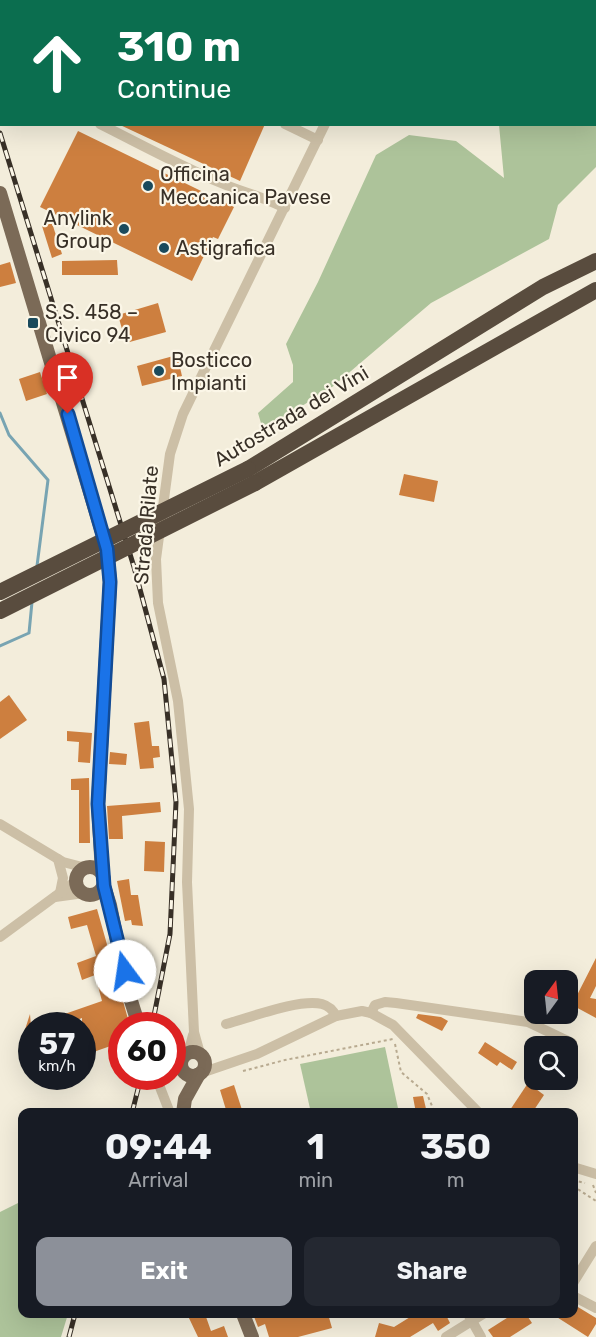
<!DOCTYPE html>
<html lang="en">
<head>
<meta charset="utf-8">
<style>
	:root { --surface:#171b24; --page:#242831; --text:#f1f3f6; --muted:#9ea1a6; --accent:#8c9099 }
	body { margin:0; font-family:Rubik,sans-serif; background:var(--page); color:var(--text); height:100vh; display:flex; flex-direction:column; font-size:22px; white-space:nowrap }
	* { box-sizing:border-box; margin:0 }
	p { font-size:20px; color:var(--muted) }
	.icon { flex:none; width:33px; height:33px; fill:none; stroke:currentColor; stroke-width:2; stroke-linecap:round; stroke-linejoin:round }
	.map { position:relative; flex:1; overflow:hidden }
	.panel { position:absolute; left:18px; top:1108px; width:560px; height:210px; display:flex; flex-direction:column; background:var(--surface); border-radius:12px; box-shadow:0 6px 24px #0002 }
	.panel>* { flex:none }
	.guide { position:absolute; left:0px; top:0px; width:597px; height:126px; box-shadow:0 6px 24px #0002; background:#0b6e4f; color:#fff; overflow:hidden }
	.needle { width:39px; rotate:15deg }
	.fabs { position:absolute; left:524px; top:970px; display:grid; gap:12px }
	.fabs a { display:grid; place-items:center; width:54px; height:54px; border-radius:12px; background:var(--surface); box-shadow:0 6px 24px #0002; font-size:30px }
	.speed { position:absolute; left:18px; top:1012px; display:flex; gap:12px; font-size:30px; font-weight:700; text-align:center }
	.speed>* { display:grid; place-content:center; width:78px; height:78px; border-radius:50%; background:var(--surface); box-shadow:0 6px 24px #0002; line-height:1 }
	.speed small { font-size:15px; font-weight:400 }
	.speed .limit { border:9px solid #d22; background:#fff; color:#111 }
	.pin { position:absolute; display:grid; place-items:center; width:51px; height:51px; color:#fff; margin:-62px -26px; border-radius:50% 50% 50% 0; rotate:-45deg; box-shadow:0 0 6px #0007 }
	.pin .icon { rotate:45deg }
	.me { position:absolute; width:66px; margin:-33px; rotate:346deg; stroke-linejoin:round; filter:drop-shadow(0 0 4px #0008) }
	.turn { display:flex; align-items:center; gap:21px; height:126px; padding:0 18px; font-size:27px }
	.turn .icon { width:78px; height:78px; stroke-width:2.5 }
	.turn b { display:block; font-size:42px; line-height:51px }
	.eta { display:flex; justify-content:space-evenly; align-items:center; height:102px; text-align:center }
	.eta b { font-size:36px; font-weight:700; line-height:42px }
	.action { display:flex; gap:12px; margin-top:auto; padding:12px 18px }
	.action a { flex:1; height:69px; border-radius:12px; background:var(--accent); color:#fff; font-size:24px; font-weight:700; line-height:69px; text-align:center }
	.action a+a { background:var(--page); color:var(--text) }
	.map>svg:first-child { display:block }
	.green { fill:#adc39a }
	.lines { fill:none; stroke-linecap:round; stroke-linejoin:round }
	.stream { stroke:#78a4b2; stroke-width:3 }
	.building { fill:#cd7f3f }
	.path { stroke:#b8aa90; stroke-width:2; stroke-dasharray:3 3; stroke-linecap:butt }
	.minor { stroke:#ccbfa6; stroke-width:10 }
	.major { stroke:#7b6a57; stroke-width:14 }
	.highway { stroke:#594c3e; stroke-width:16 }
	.rail-casing { stroke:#383027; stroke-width:5 }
	.rail { stroke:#fbf6e7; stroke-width:3; stroke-dasharray:9; stroke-linecap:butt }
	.highway-bridge { stroke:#594c3e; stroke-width:16 }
	.route-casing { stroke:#114b97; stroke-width:15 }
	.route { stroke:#1a73e8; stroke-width:10 }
	.poi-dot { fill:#1a4a5c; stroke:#fbf6e7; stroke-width:2 }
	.labels { text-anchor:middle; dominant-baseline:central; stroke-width:4.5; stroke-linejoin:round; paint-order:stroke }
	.poi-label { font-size:20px; fill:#383027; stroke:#fbf6e7; text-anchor:start }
	.street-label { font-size:20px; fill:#383027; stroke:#fbf6e7 }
</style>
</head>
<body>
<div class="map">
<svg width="596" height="1337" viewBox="0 0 596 1337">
	<rect width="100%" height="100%" fill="#f3eddb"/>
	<g class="green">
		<path d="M575 0H596V167L558 205 549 239 431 303 331 388 263 430 258 413 293 382V365L286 344 318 282 376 155 409 135 456 141 504 178 499 125 596 124V2Z"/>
		<path d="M385 1047 399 1113H311L300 1064Z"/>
		<path d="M22 1201V1314H68L61 1337H0V1212Z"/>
	</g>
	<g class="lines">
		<g class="stream">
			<path d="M46 0 47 2"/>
			<path d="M0 85H2"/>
			<path d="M0 413 9 435 48 480 37 566"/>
			<path d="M0 646 29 633 32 602"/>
		</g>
	</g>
	<g class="building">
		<path d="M118 124H265L240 181Z"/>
		<path d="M78 131 234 207 218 239 213 237 192 281 40 207Z"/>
		<path d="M52 223 62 254 52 258 42 226Z"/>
		<path d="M117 260 118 275H62V261Z"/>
		<path d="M10 262 16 283 0 287V265Z"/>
		<path d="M158 303 166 332 126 343 118 315Z"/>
		<path d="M177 355 182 376 142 386 137 366Z"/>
		<path d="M40 372 47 394 26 401 19 379Z"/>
		<path d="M404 474 438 481 434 502 399 495Z"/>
		<path d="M9 695 27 720 0 739V702Z"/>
		<path d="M149 721 152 746H159L160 757 153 758 154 768 140 769 134 723Z"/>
		<path d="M67 731 92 733 90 763 78 762 79 742 67 741Z"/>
		<path d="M110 752 127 754 126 765 109 764Z"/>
		<path d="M89 778 90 843H79V790H71V779Z"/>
		<path d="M160 802 161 812 122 816 123 839H109L107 806Z"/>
		<path d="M145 841 165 842 164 872 144 871Z"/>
		<path d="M129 879 131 895H138L143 926 132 925 131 920 125 921 117 881Z"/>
		<path d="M97 909 130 1026H122V1042L82 1056V1018L62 1026 33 1025 102 1001 95 975 82 980 77 963 96 956 87 925 71 929 68 917Z"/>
		<path d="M141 957 154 960 150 977 137 974Z"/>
		<path d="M596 958V986L590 998 596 999V1018L572 1005Z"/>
		<path d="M30 1014 32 1038 21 1042Z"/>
		<path d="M418 1014 441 1017 448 1021 442 1031 416 1018Z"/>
		<path d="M485 1042 517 1062 512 1070 500 1062 497 1066 478 1053Z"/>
		<path d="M528 1083 544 1095 532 1113H508Z"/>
		<path d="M234 1085 243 1113H227L220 1090Z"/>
		<path d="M423 1096 427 1113H416L413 1097Z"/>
		<path d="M573 1304 596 1318V1324L588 1337 552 1314H573Z"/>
		<path d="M194 1314H205L211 1331 224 1326 228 1337H198L188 1316Z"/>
		<path d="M253 1314H265L266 1317 300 1314 301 1318 328 1314 332 1328 298 1337H269L265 1324 258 1327Z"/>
		<path d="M415 1314H448L446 1315 450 1323 438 1331 433 1323 410 1337H375L379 1323 394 1327Z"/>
		<path d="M513 1314H526L532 1323 510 1337H493L488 1330Z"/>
	</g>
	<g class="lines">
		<g class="path">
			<path d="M172 1044 179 1045"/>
			<path d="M395 1044 401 1072 427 1094 435 1113"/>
			<path d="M243 1071 285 1060 393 1039"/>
			<path d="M573 1180 585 1183"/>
			<path d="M593 1185 596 1193"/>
			<path d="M573 1186 596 1201"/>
		</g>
		<g class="minor">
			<path d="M369 2V0"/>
			<path d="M100 124C140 144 180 166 221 183 242 192 264 197 285 208"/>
			<path d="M285 124 318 140"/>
			<path d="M0 824 63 862 86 868"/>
			<path d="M58 859 63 878 60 893"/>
			<path d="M55 897 84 893"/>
			<path d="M0 937 76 881"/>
			<path d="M371 1013 375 1005 385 1002 396 1003 528 1022 572 1043"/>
			<path d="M226 1024C249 1018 300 998 322 1004 329 1006 333 1010 336 1016"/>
			<path d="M188 1054 193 1035"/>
			<path d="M201 1057 194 1032 187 882 189 809 178 701 158 603 156 559 170 454 183 414 325 124"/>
			<path d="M201 1073 257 1054 336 1016 362 1011 371 1013 393 1025 479 1113"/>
			<path d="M156 1077 170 1113"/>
			<path d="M573 1167 596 1174"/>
			<path d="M573 1283 596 1246"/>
			<path d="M573 1296 596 1308"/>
			<path d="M468 1314 481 1337"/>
			<path d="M446 1337 483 1314"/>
		</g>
		<g class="major">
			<path d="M0 193 107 549 110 582 98 804 102 873"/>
			<circle cx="90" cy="881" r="14"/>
			<path d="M104 886 110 905 126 985 139 1026"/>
			<circle cx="193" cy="1064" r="12"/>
			<path d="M183 1113 185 1099 199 1074"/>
			<path d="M243 1314 252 1337"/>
		</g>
		<g class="highway">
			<path d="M248 469 543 287 596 261"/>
			<path d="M255 483 596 290"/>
		</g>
		<g class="rail-casing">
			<g id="rail">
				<path d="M0 133 134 567 164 679 176 802 170 934 152 1026"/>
				<path d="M132 1113 141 1077"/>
				<path d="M69 1337 75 1314"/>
			</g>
		</g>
		<use href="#rail" class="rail"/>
		<g class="highway-bridge">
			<path d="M0 592 248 469"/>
			<path d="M0 611 255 483"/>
		</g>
	</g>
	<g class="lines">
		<g class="route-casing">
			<path id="route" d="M68 414 107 549 110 582 98 804 104 886 125 971"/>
		</g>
		<use href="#route" class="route"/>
	</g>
	<g class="poi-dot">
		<circle cx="148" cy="186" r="6"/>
		<circle cx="124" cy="229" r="6"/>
		<circle cx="164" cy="248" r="6"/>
		<rect x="27" y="317" width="12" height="12" rx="3"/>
		<circle cx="159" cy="371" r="6"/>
	</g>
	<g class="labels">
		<g class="poi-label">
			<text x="160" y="174">Officina<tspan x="160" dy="23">Meccanica Pavese</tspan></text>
			<text x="112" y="218" text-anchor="end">Anylink<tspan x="112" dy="23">Group</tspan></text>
			<text x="176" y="248">Astigrafica</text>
			<text x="45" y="312">S.S. 458 –<tspan x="45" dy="23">Civico 94</tspan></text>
			<text x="171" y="360">Bosticco<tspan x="171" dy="23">Impianti</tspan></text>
		</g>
		<g class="street-label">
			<text transform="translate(291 416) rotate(-31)">Autostrada dei Vini</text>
			<text transform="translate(146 525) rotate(-85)">Strada Rilate</text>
		</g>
	</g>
</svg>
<div class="fabs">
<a><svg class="needle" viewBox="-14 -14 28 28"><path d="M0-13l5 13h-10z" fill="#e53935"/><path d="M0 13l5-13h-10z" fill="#9ea1a6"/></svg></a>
<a><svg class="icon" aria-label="search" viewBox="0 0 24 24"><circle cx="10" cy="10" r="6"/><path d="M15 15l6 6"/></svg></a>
</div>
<div class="speed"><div>57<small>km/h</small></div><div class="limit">60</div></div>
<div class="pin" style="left:68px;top:414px;background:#d93025"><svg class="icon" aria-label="arrive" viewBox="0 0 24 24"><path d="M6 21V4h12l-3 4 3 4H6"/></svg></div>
<svg class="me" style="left:125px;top:971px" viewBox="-20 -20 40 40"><circle r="19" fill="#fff"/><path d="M0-13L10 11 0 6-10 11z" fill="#1a73e8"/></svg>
<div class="guide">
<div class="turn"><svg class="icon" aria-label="ahead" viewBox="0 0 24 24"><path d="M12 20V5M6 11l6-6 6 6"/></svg><div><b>310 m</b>Continue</div></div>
</div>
<section class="panel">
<div class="eta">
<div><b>09:44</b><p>Arrival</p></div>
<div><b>1</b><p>min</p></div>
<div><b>350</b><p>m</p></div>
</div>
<div class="action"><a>Exit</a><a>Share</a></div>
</section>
</div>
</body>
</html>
